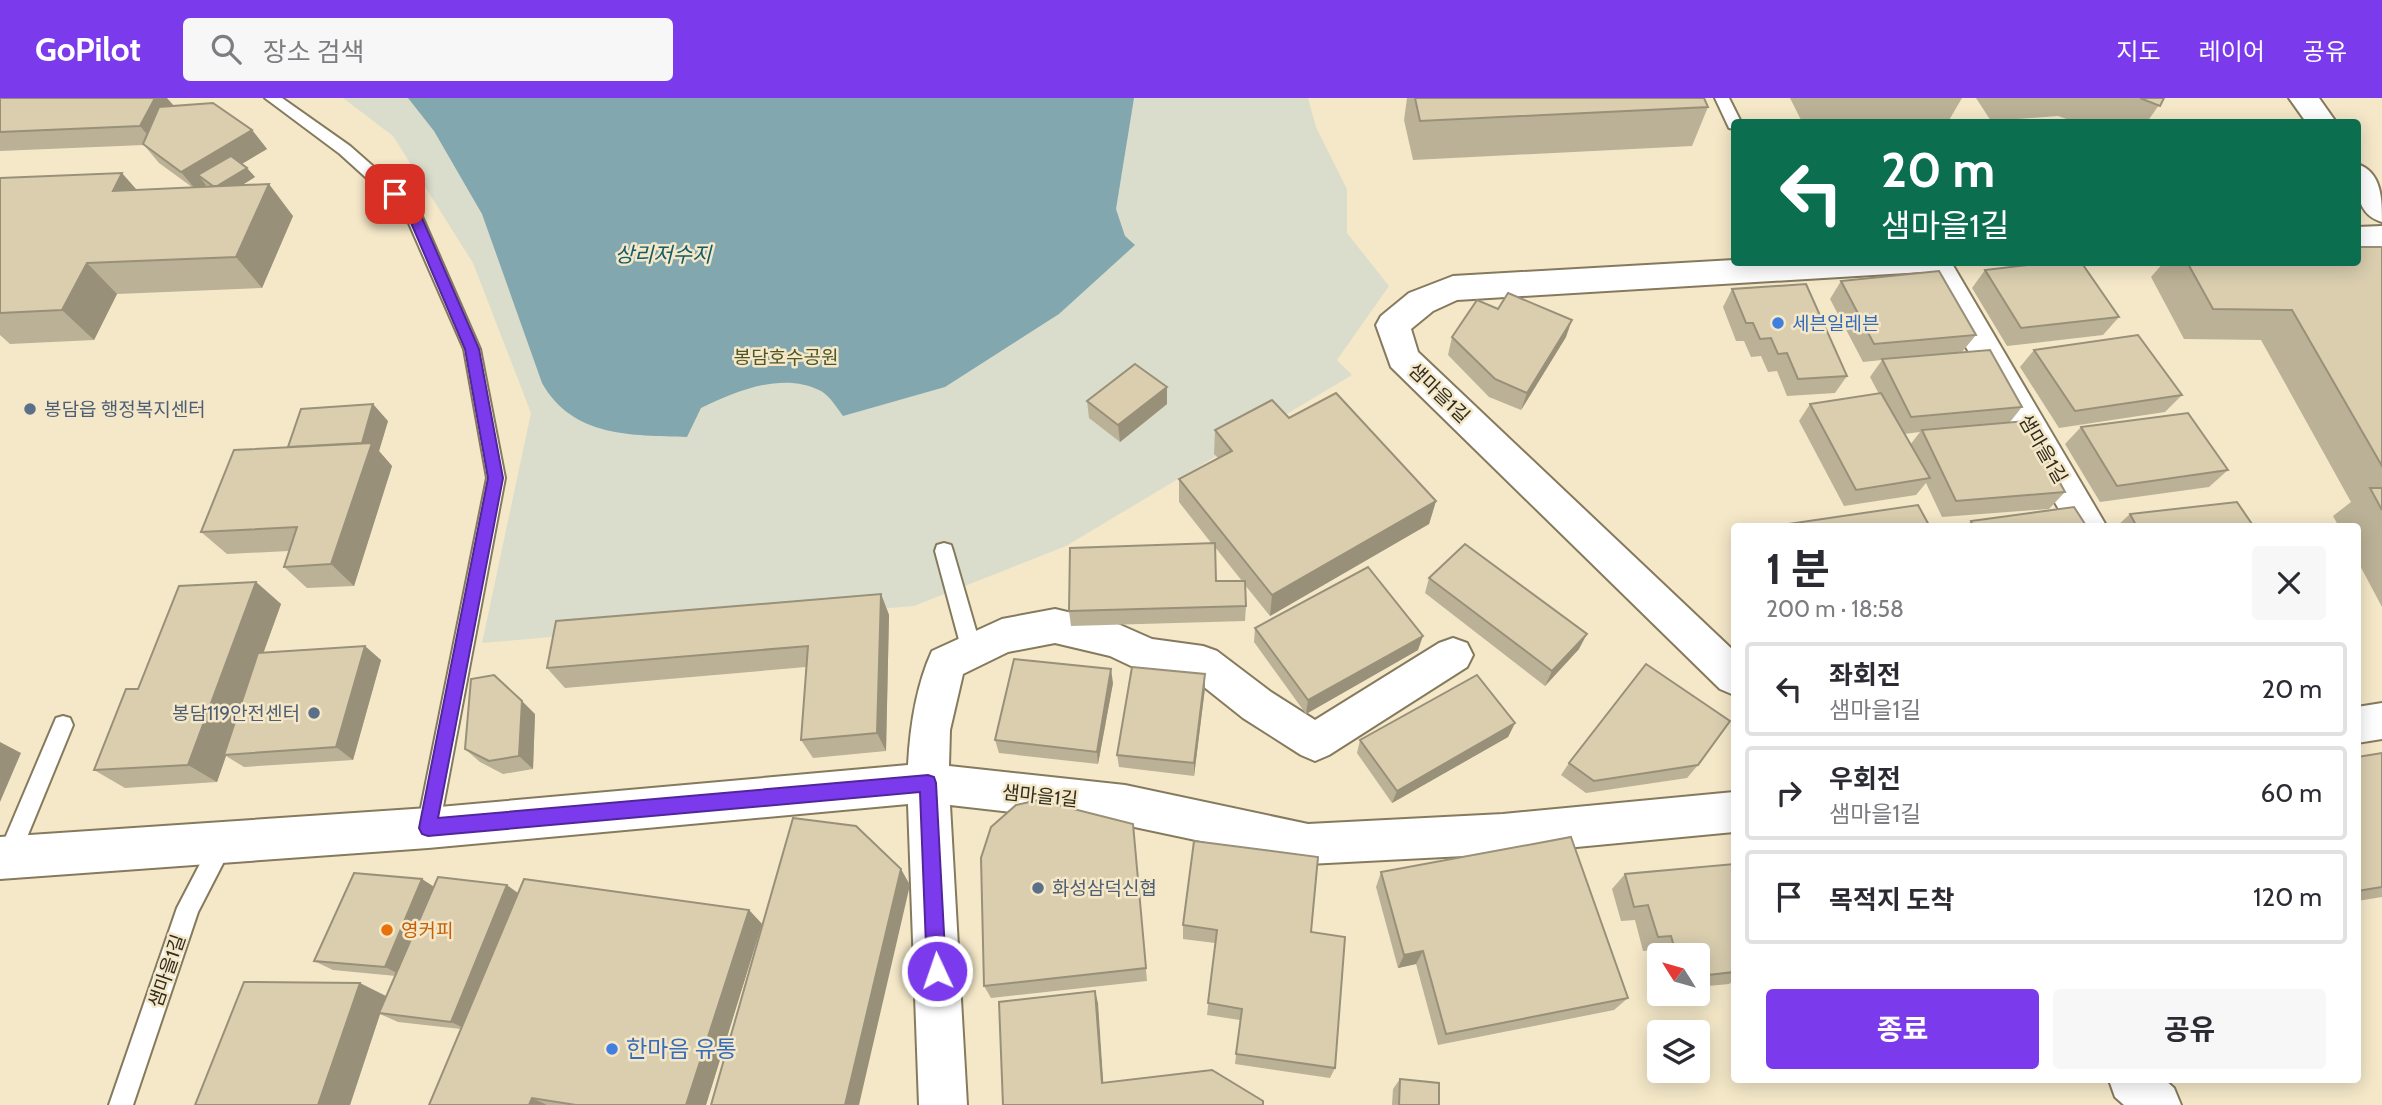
<!DOCTYPE html>
<html lang="ko">
<head>
<meta charset="utf-8">
<style>
	:root { --surface:#fff; --page:#f7f7f7; --text:#2b2b33; --muted:#7c7c81; --line:#e1e1e2; --accent:#7c3aed }
	body { margin:0; font-family:Cabin,"Noto Sans KR",sans-serif; background:var(--page); color:var(--text); height:100vh; display:flex; flex-direction:column; font-size:26px; white-space:nowrap }
	* { box-sizing:border-box; margin:0 }
	p { font-size:23px; color:var(--muted) }
	.icon { flex:none; width:38px; height:38px; fill:none; stroke:currentColor; stroke-width:2; stroke-linecap:round; stroke-linejoin:round }
	.map { position:relative; flex:1; overflow:hidden }
	.sheet { position:absolute; left:1731px; top:425px; width:630px; height:560px; display:flex; flex-direction:column; background:var(--surface); border-radius:7px; box-shadow:0 4px 18px #0003 }
	.sheet>* { flex:none }
	.banner { position:absolute; left:1731px; top:21px; width:630px; height:147px; border-radius:7px; box-shadow:0 4px 18px #0003; background:#0b6e4f; color:#fff; overflow:hidden }
	.needle { width:46px; rotate:307deg }
	.tools { position:absolute; left:1647px; top:845px; display:grid; gap:14px }
	.tools a { display:grid; place-items:center; width:63px; height:63px; border-radius:7px; background:var(--surface); box-shadow:0 4px 18px #0003; font-size:35px }
	.pin { position:absolute; display:grid; place-items:center; width:60px; height:60px; color:#fff; margin:-30px; border-radius:14px; box-shadow:0 4px 10px #0006 }
	.me { position:absolute; width:77px; margin:-38px; rotate:357deg; stroke-linejoin:round; filter:drop-shadow(0 0 5px #0008) }
	.turn { display:flex; align-items:center; gap:24px; height:147px; padding:0 35px; font-size:32px }
	.turn .icon { width:91px; height:91px; stroke-width:2.5 }
	.turn b { display:block; font-size:49px; line-height:60px }
	.round { display:grid; place-items:center; flex:none; width:74px; height:74px; border-radius:7px; background:var(--page) }
	.summary { display:flex; align-items:center; justify-content:space-between; height:119px; padding:0 35px }
	h1 { font-size:42px; font-weight:700; line-height:52px }
	.primary-button { display:flex; gap:14px; margin-top:auto; padding:14px 35px }
	.primary-button a { flex:1; height:80px; border-radius:7px; background:var(--accent); color:#fff; font-size:28px; font-weight:700; line-height:80px; text-align:center }
	.primary-button a+a { background:var(--page); color:var(--text) }
	ul { padding:0; list-style:none }
	li { display:flex; align-items:center; gap:21px; height:94px; margin:0 14px 10px; padding:0 21px; border:4px solid var(--line); border-radius:7px }
	li div { flex:1 }
	li b { display:block; font-size:26px }
	li em { font-style:normal }
	header { display:flex; align-items:center; gap:42px; box-sizing:border-box; height:98px; padding:0 35px; background:var(--accent); color:#fff }
	header strong { font-size:33px }
	nav { display:flex; gap:38px; margin-inline-start:auto; font-size:24px }
	.search { width:490px; height:63px; background:var(--page); display:flex; align-items:center; gap:18px; box-sizing:border-box; padding:0 24px; border-radius:7px; color:var(--muted); font-size:26px }
	.map>svg:first-child { display:block }
	.green { fill:#daddcb }
	.water { fill:#83a7af }
	.lines { fill:none; stroke-linecap:round; stroke-linejoin:round }
	.service-casing { stroke:#857a5d; stroke-width:4 }
	.minor-casing { stroke:#857a5d; stroke-width:4 }
	.tertiary-casing { stroke:#857a5d; stroke-width:4 }
	.service { fill:#fff; fill-rule:evenodd }
	.minor { fill:#fff; fill-rule:evenodd }
	.tertiary { fill:#fff; fill-rule:evenodd }
	.wall { fill:#bbb196; fill-rule:evenodd }
	.shaded-wall { fill:#99907a }
	.building { fill:#daceaf; stroke:#99907a; stroke-width:2 }
	.route { fill:#7c3aed; stroke:#51269a; stroke-width:2 }
	.shop-dot { fill:#3f7fe0; stroke:#f4e8c8; stroke-width:2.5 }
	.service-dot { fill:#5c6f8a; stroke:#f4e8c8; stroke-width:2.5 }
	.food-dot { fill:#e8710a; stroke:#f4e8c8; stroke-width:2.5 }
	.labels { text-anchor:middle; dominant-baseline:central; stroke-width:5; stroke-linejoin:round; paint-order:stroke }
	.shop-label { font-size:19px; fill:#366cbe; stroke:#f4e8c8; text-anchor:start }
	.park-label { font-size:19px; fill:#505727; stroke:#f4e8c8 }
	.street-label { font-size:19px; fill:#312c20; stroke:#f4e8c8 }
	.service-label { font-size:19px; fill:#4e5e75; stroke:#f4e8c8; text-anchor:start }
	.food-label { font-size:19px; fill:#c56008; stroke:#f4e8c8; text-anchor:start }
	.water-label { font-size:21px; font-style:italic; fill:#115c69; stroke:#f4e8c8 }
	.near-shop-label { font-size:23px; fill:#366cbe; stroke:#f4e8c8; text-anchor:start }
</style>
</head>
<body>
<header>
<strong>GoPilot</strong>
<div class="search"><svg class="icon" aria-label="search" viewBox="0 0 24 24"><circle cx="10" cy="10" r="6"/><path d="M15 15l6 6"/></svg>장소 검색</div>
<nav><a>지도</a><a>레이어</a><a>공유</a></nav>
</header>
<div class="map">
<svg width="2382" height="1007" viewBox="0 0 2382 1007">
	<rect width="100%" height="100%" fill="#f4e8c8"/>
	<path class="green" d="M343 0H1308L1316 29 1347 91V135L1389 188 1337 262 1352 277 1066 448 914 508 482 545 531 315 473 165 393 38Z"/>
	<path class="water" d="M408 0H1134L1116 111 1125 138 1135 147 1059 216 945 289 843 318C837 310 830 298 821 293 783 273 737 293 701 310L687 339C632 337 573 340 542 285L482 116 434 33Z"/>
	<g class="lines">
		<g class="service-casing">
			<g id="service">
				<path d="M265 0H282L350 48 417 107 480 251 505 380 439 730 436 737 428 740 420 737 417 730 487 380 464 251 404 114 340 56Z"/>
				<path d="M1715 0H1729L1741 24H1734V31L1729 30Z"/>
				<path d="M944 445 951 447 953 453 982 553 979 559 972 562 965 559 962 553 935 453 937 447Z"/>
				<path d="M63 618 70 620 73 627 16 766 8 769 0 766V752L56 620Z"/>
				<path d="M223 734 231 737 234 744 198 814 133 1007H109L177 810 215 737Z"/>
			</g>
		</g>
		<g class="minor-casing">
			<g id="minor">
				<path d="M2382 128V150L2357 151V129Z"/>
				<path d="M1734 162V164H1951L2107 429H2069L1923 174 1457 202 1433 213 1411 231 1418 254 1734 553V597L1720 591 1391 269 1376 227 1381 218 1409 195 1453 178Z"/>
				<path d="M1055 511 1118 526 1152 541 1203 548 1217 553 1271 594 1315 622 1439 545 1453 540 1467 545 1473 557 1467 569 1329 657 1315 663 1301 657 1243 620 1194 581 1146 575 1110 558 1055 545 1008 554 963 576 950 632 949 668 1125 687 1308 726 1503 716 1734 694V734L1503 756 1308 766 1125 727 950 707 967 1007H919L908 706 428 750 0 781V739L428 710 908 667C910 629 916 588 932 553L1002 521Z"/>
				<path d="M2382 605V641L2357 645V609Z"/>
				<path d="M2109 982H2165L2174 990 2181 1007H2124L2115 999Z"/>
			</g>
		</g>
		<g class="tertiary-casing">
			<g id="tertiary">
				<path d="M2289 0H2319L2336 24H2306Z"/>
				<path d="M2357 66C2382 74 2382 101 2382 124 2355 116 2357 90 2357 66Z"/>
			</g>
		</g>
		<use href="#service" class="service"/>
		<use href="#minor" class="minor"/>
		<use href="#tertiary" class="tertiary"/>
	</g>
	<g class="wall">
		<path d="M0 0 174 8 252 32 267 51 242 66 255 79 242 87 293 118 262 190 117 196 94 242 10 246 0 237V80L137 92 192 89 159 65 144 47 0 53Z"/>
		<path d="M1407 0H1704L1708 9 1692 48 1413 62 1404 22Z"/>
		<path d="M1790 0H1962L1948 24H1802Z"/>
		<path d="M1976 0H2164L2147 24H2075L2058 18 1991 23Z"/>
		<path d="M2382 149V509L2357 462V429H2339L2333 418 2351 404 2261 242 2184 241 2151 179 2164 164H2357Z"/>
		<path d="M1985 172 2119 219 2103 237 2007 248 1972 190Z"/>
		<path d="M1841 183 1976 237 1962 254 2022 309 2010 324 2065 394 2049 411 1942 419 1926 385 1916 397 1844 408 1799 323 1810 306 1879 296 1870 279 1882 262 1863 264 1830 201ZM1920 334 1910 347 1904 336Z"/>
		<path d="M1732 191 1847 278 1835 295 1787 298 1777 273 1768 274 1761 258 1751 259 1744 243H1736L1723 209Z"/>
		<path d="M1452 239H1566L1521 312 1489 299 1448 257Z"/>
		<path d="M2034 252 2182 297 2165 314 2059 330 2020 269Z"/>
		<path d="M1087 303 1167 306 1120 344 1089 320Z"/>
		<path d="M1289 320 1436 403 1429 426 1270 518 1245 487 1246 508 1245 523 1071 528 1069 513 1212 446 1179 404V381L1218 360 1214 356 1215 332ZM1215 449 1242 483H1216Z"/>
		<path d="M388 323 379 353 392 368 354 488 307 490 284 469 289 453 227 456 201 434 288 349Z"/>
		<path d="M2081 329 2228 372 2209 389 2100 404 2065 346Z"/>
		<path d="M2130 416 2254 429H2116Z"/>
		<path d="M1971 423 2087 429H1965Z"/>
		<path d="M1429 480 1579 551 1545 588 1425 495Z"/>
		<path d="M256 484 281 506 263 555 381 562 353 662 244 669 226 658 217 684 125 690 94 672 138 591Z"/>
		<path d="M881 496 889 517 886 653 813 660 801 642 806 569 565 590 547 570Z"/>
		<path d="M1255 530 1418 552 1306 616 1254 544Z"/>
		<path d="M1113 585 1098 666 999 655 995 642Z"/>
		<path d="M1205 590 1194 678 1119 669 1117 657Z"/>
		<path d="M535 616 533 671 503 676 480 664 465 651Z"/>
		<path d="M1515 625 1508 639 1392 705 1357 655 1360 642Z"/>
		<path d="M2382 655V799L2357 803V659Z"/>
		<path d="M1569 665 1698 667 1687 680 1586 695 1561 677Z"/>
		<path d="M1133 726 1147 883 991 900 984 888Z"/>
		<path d="M1734 766V882L1729 886 1698 889V858H1659V862L1656 852 1643 853 1635 822 1621 823 1612 791 1625 776Z"/>
		<path d="M1381 774 1628 900 1614 912 1438 947 1416 866 1398 870 1376 789Z"/>
		<path d="M434 789 749 812 762 826 706 1007H429L461 931 398 924 380 916 350 1007H195L386 898 384 904 396 878 333 872 314 863Z"/>
		<path d="M1183 827 1311 834 1335 970 1330 980 1235 966 1240 922 1207 917 1215 845 1183 841Z"/>
		<path d="M1400 981 1439 1007H1392L1393 991Z"/>
	</g>
	<g class="shaded-wall">
		<path d="M155 0H167L175 9 156 47 140 28Z"/>
		<path d="M252 32 267 51 209 85 198 77 206 87 197 93 181 74Z"/>
		<path d="M247 70 255 79 223 99 215 89Z"/>
		<path d="M122 75 150 107 113 93Z"/>
		<path d="M269 86 293 118 262 190 236 159Z"/>
		<path d="M87 165 117 196 94 242 62 212Z"/>
		<path d="M1572 222 1566 239 1521 312 1527 295Z"/>
		<path d="M1167 289V306L1120 344 1118 327Z"/>
		<path d="M373 306 388 323 379 353 392 368 354 488 331 466 361 346Z"/>
		<path d="M1436 403 1429 426 1270 518 1272 497Z"/>
		<path d="M256 484 281 506 227 656 224 657 226 658 217 684 188 667Z"/>
		<path d="M881 496 889 517 886 653 877 635Z"/>
		<path d="M1587 536 1579 551 1545 588 1552 573Z"/>
		<path d="M1423 538 1418 552 1306 616 1308 602Z"/>
		<path d="M365 548 381 562 353 662 336 649Z"/>
		<path d="M1111 571 1113 585 1098 666 1097 654Z"/>
		<path d="M1205 576V590L1194 678V665Z"/>
		<path d="M522 603 535 616 533 671 519 658Z"/>
		<path d="M1515 625 1508 639 1392 705 1397 693Z"/>
		<path d="M0 644 21 655 0 704Z"/>
		<path d="M901 771 910 787 859 1007H845Z"/>
		<path d="M422 781 439 792 403 878 385 869Z"/>
		<path d="M507 787 522 798 468 932 451 924Z"/>
		<path d="M749 812 762 826 706 1007H686Z"/>
		<path d="M1423 853 1416 866 1398 870 1404 857Z"/>
		<path d="M360 885 386 898 350 1007H318Z"/>
		<path d="M1095 893 1098 905 1104 995 1102 985Z"/>
		<path d="M532 1000 547 1007H529Z"/>
	</g>
	<g class="building">
		<path d="M0 0H155L140 28 0 34Z"/>
		<path d="M1415 0H1704L1708 9 1420 23Z"/>
		<path d="M2140 0H2164L2160 8Z"/>
		<path d="M213 5 252 32 181 74 143 46 159 9Z"/>
		<path d="M231 58 247 70 217 88H213L198 77Z"/>
		<path d="M122 75 113 93 269 86 236 159 87 165 62 212 0 215V80Z"/>
		<path d="M2357 149H2382V368L2292 212 2213 211 2187 164H2357Z"/>
		<path d="M2053 164H2081L2119 219 2021 230 1985 172Z"/>
		<path d="M1939 173 1976 237 1874 246 1841 183Z"/>
		<path d="M1806 186 1847 278 1798 281 1787 255 1778 256 1771 240 1760 241 1753 225H1746L1732 191Z"/>
		<path d="M1508 195 1572 222 1527 295 1495 281 1452 239 1477 202 1498 211Z"/>
		<path d="M2138 237 2182 297 2075 313 2034 252Z"/>
		<path d="M1990 252 2022 309 1911 319 1882 261Z"/>
		<path d="M1135 266 1167 289 1118 327 1087 303Z"/>
		<path d="M1336 295 1436 403 1272 497 1179 381 1232 353 1215 332 1272 302 1289 320Z"/>
		<path d="M1881 295 1930 380 1856 392 1810 306Z"/>
		<path d="M373 306 362 345 288 349 301 311Z"/>
		<path d="M2188 315 2228 372 2117 388 2081 329Z"/>
		<path d="M2026 323 2065 394 1956 403 1922 332Z"/>
		<path d="M372 345 331 466 284 469 297 429 201 434 234 352Z"/>
		<path d="M2370 390H2382V412Z"/>
		<path d="M2237 404 2254 429H2137L2130 416Z"/>
		<path d="M1918 407 1930 429 1775 428Z"/>
		<path d="M2074 409 2087 429H1974L1971 423Z"/>
		<path d="M1215 445 1216 483H1245L1246 508 1069 513 1070 450Z"/>
		<path d="M1465 446 1587 536 1552 573 1429 480Z"/>
		<path d="M1368 469 1423 538 1308 602 1255 530Z"/>
		<path d="M256 484 188 667 94 672 126 591H138L179 488Z"/>
		<path d="M881 496 877 635 801 642 808 548 547 570 556 523Z"/>
		<path d="M365 548 336 649 224 657 258 555Z"/>
		<path d="M1014 561 1111 571 1097 654 995 642Z"/>
		<path d="M1646 566 1730 623 1698 667 1594 683 1569 665Z"/>
		<path d="M1132 569 1205 576 1194 665 1117 657Z"/>
		<path d="M494 577 522 603 519 658 489 663 465 651 471 581Z"/>
		<path d="M1477 577 1515 625 1397 693 1360 642Z"/>
		<path d="M2382 655V789L2357 793V659Z"/>
		<path d="M1038 702 1133 726 1146 870 984 888 981 760 991 729 1016 707Z"/>
		<path d="M793 720 856 728 901 771 845 1007H711Z"/>
		<path d="M1571 739 1628 900 1446 936 1423 853 1404 857 1381 774Z"/>
		<path d="M1194 743 1318 759 1311 834 1345 839 1335 970 1236 956 1242 911 1208 905 1217 832 1183 827Z"/>
		<path d="M1734 766V874L1708 877 1703 860H1698V858H1677L1671 838 1658 839 1648 807 1634 809 1625 776Z"/>
		<path d="M354 775 422 781 385 869 314 863Z"/>
		<path d="M438 779 507 787 451 924 379 915Z"/>
		<path d="M524 781 749 812 686 1007H576L532 1000 529 1007H429Z"/>
		<path d="M244 884 360 885 318 1007H195Z"/>
		<path d="M1095 893 1102 985 1212 972 1263 1003V1007H1003L999 904Z"/>
		<path d="M1400 981 1439 985V1007H1399Z"/>
	</g>
	<path class="route" d="M395 91 418 111 479 251 503 380 438 720 928 677 934 679 936 685 946 873 943 879 937 882 930 879 927 873 920 694 428 738 422 736 419 730 488 380 465 251 406 113 388 96Z"/>
	<g class="shop-dot">
		<circle cx="1778" cy="225" r="7"/>
		<circle cx="612" cy="951" r="7"/>
	</g>
	<g class="service-dot">
		<circle cx="30" cy="311" r="7"/>
		<circle cx="314" cy="615" r="7"/>
		<circle cx="1038" cy="790" r="7"/>
	</g>
	<circle class="food-dot" cx="387" cy="832" r="7"/>
	<g class="labels">
		<g class="shop-label">
			<text x="1792" y="225">세븐일레븐</text>
		</g>
		<g class="park-label">
			<text x="786" y="259">봉담호수공원</text>
		</g>
		<g class="street-label">
			<text transform="translate(1439 295) rotate(44)">샘마을1길</text>
			<text transform="translate(2043 351) rotate(60)">샘마을1길</text>
			<text transform="translate(1040 698) rotate(6)">샘마을1길</text>
			<text transform="translate(167 873) rotate(-71)">샘마을1길</text>
		</g>
		<g class="service-label">
			<text x="44" y="311">봉담읍 행정복지센터</text>
			<text x="300" y="615" text-anchor="end">봉담119안전센터</text>
			<text x="1052" y="790">화성삼덕신협</text>
		</g>
		<g class="food-label">
			<text x="401" y="832">영커피</text>
		</g>
		<g class="water-label">
			<text x="663" y="156">상리저수지</text>
		</g>
		<g class="near-shop-label">
			<text x="626" y="951">한마음 유통</text>
		</g>
	</g>
</svg>
<div class="tools">
<a><svg class="needle" viewBox="-14 -14 28 28"><path d="M0-13l5 13h-10z" fill="#e53935"/><path d="M0 13l5-13h-10z" fill="#7c7c81"/></svg></a>
<a><svg class="icon" aria-label="layers" viewBox="0 0 24 24"><path d="M12 4l9 5-9 5-9-5zM3 14l9 5 9-5"/></svg></a>
</div>
<div class="pin" style="left:395px;top:96px;background:#d93025"><svg class="icon" aria-label="arrive" viewBox="0 0 24 24"><path d="M6 21V4h12l-3 4 3 4H6"/></svg></div>
<svg class="me" style="left:937px;top:873px" viewBox="-20 -20 40 40"><circle r="17" fill="#7c3aed" stroke="#fff" stroke-width="3"/><path d="M0-11L8 9 0 5-8 9z" fill="#fff"/></svg>
<div class="banner">
<div class="turn"><svg class="icon" aria-label="left" viewBox="0 0 24 24"><path d="M17 20v-9H6M10 6l-5 5 5 5"/></svg><div><b>20 m</b>샘마을1길</div></div>
</div>
<section class="sheet">
<div class="summary"><div><h1>1 분</h1><p>200 m · 18:58</p></div><a class="round"><svg class="icon" aria-label="close" viewBox="0 0 24 24"><path d="M6 6l12 12M18 6L6 18"/></svg></a></div>
<ul>
<li><svg class="icon" aria-label="left" viewBox="0 0 24 24"><path d="M17 20v-9H6M10 6l-5 5 5 5"/></svg><div><b>좌회전</b><p>샘마을1길</p></div><em>20 m</em></li>
<li><svg class="icon" aria-label="right" viewBox="0 0 24 24"><path d="M7 20v-9h11M14 6l5 5-5 5"/></svg><div><b>우회전</b><p>샘마을1길</p></div><em>60 m</em></li>
<li><svg class="icon" aria-label="arrive" viewBox="0 0 24 24"><path d="M6 21V4h12l-3 4 3 4H6"/></svg><div><b>목적지 도착</b></div><em>120 m</em></li>
</ul>
<div class="primary-button"><a>종료</a><a>공유</a></div>
</section>
</div>
</body>
</html>
